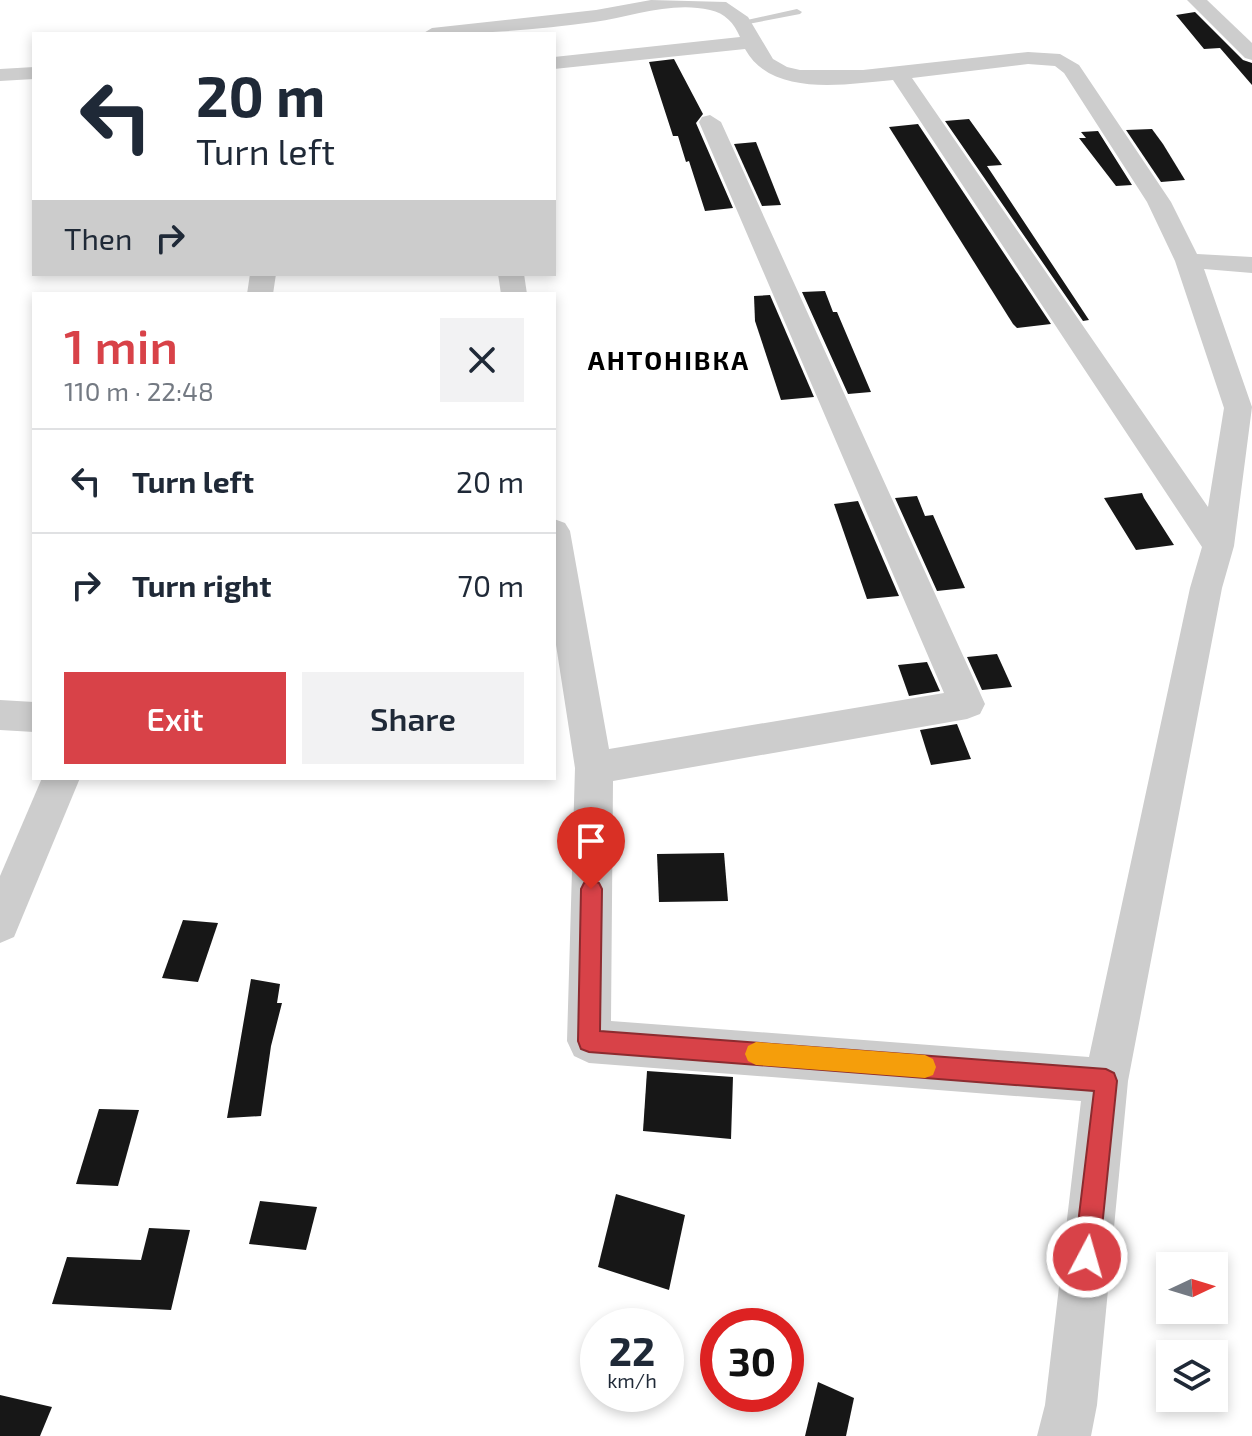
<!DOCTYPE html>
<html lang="en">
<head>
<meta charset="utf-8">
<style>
	:root { --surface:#fff; --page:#f2f2f3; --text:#1f2937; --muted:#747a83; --line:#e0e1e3; --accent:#d84248 }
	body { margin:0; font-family:"Exo 2",sans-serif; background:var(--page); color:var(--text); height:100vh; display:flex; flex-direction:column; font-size:30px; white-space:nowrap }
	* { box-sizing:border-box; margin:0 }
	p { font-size:26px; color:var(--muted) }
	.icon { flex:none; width:44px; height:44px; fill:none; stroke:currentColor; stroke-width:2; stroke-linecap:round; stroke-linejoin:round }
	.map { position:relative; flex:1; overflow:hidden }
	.drawer { position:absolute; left:32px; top:292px; width:524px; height:488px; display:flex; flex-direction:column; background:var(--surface); border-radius:0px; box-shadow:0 4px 12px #0003 }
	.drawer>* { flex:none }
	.top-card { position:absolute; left:32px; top:32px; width:524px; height:244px; border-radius:0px; box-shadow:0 4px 12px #0003; background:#fff; color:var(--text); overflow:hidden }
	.needle { width:52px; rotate:86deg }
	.controls { position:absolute; left:1156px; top:1252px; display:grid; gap:16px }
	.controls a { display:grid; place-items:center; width:72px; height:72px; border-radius:0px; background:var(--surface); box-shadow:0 4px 12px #0003; font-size:40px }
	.speed { position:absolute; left:580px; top:1308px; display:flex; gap:16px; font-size:40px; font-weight:700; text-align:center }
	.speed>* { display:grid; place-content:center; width:104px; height:104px; border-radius:50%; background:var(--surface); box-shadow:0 4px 12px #0003; line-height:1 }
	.speed small { font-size:20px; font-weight:400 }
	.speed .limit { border:12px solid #d22; background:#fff; color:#111 }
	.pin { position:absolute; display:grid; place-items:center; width:68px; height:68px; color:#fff; margin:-82px -34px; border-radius:50% 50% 50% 0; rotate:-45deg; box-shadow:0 0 8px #0007 }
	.pin .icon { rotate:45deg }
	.me { position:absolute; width:88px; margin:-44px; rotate:6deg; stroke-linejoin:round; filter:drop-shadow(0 0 6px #0008) }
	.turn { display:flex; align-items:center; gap:28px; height:168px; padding:0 32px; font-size:36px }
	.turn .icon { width:104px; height:104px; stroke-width:2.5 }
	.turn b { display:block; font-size:56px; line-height:68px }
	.then { display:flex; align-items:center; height:76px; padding:0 32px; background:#0003; gap:16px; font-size:30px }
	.round { display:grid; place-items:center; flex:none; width:84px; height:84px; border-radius:0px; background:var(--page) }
	.head { display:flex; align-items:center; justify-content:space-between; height:136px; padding:0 32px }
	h1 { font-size:48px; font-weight:600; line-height:60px; color:var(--accent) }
	.primary-button { display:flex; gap:16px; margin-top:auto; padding:16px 32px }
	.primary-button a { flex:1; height:92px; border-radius:0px; background:var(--accent); color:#fff; font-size:32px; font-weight:600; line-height:92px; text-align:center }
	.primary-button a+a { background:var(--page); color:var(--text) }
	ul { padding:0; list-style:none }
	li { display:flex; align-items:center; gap:24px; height:104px; padding:0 32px; border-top:2px solid var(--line) }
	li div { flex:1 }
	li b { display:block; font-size:30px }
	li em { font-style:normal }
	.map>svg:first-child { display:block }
	.building { fill:#171717 }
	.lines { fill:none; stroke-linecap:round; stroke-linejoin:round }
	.lane { fill:#cdcdcd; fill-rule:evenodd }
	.street { fill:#cdcdcd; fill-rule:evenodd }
	.route { fill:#d84248; stroke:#8c2b2f; stroke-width:2 }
	.slow { fill:#f59e0b }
	.labels { text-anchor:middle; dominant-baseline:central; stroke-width:8; stroke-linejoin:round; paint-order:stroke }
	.far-district-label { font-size:26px; font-weight:bold; letter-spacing:2px; fill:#000; stroke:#fff }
</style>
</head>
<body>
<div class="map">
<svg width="1252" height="1436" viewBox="0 0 1252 1436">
	<rect width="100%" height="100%" fill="#fff"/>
	<g class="building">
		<path d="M1195 12 1243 60 1252 63V85L1220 48 1204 49 1176 15Z"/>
		<path d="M674 59 703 114 696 123 733 208 705 211 689 161 686 162 678 136H673L649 62Z"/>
		<path d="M969 119 1002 165 987 166 1089 320 1083 321 945 121Z"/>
		<path d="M918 124 1051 324 1017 328 1013 324 889 127Z"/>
		<path d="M1152 129 1163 144 1185 180 1161 182 1126 130Z"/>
		<path d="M1098 131 1132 185 1116 186 1079 138H1086L1081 132Z"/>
		<path d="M756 142 781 205 762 206 734 144Z"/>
		<path d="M825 291 833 312H837L871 392 848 394 802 292Z"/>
		<path d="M770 295 814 397 781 400 755 321 754 296Z"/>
		<path d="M1142 493 1144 498 1174 545 1136 550 1104 498Z"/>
		<path d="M917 496 925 516 933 515 965 588 937 591 895 498Z"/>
		<path d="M858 501 899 596 867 599 834 504Z"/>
		<path d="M997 654 1012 687 982 690 967 657Z"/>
		<path d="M927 662 940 691 909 696 898 665Z"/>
		<path d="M957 724 971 759 931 765 920 730Z"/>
		<path d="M724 853 728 901 659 902 657 854Z"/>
		<path d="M183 920 218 923 198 982 162 978Z"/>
		<path d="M251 979 280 984 277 1003H282L271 1046 261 1116 227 1118Z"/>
		<path d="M647 1071 733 1077 731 1139 643 1131Z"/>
		<path d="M99 1109 139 1110 118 1186 76 1184Z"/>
		<path d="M616 1194 685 1215 669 1290 598 1267Z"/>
		<path d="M260 1201 317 1207 306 1250 249 1244Z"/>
		<path d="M149 1228 190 1230 171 1310 52 1304 67 1257 141 1260Z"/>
		<path d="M818 1382 854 1398 846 1436H805Z"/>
		<path d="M0 1395 52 1407 40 1436H0Z"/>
	</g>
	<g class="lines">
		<path class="lane" d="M797 9 802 12 800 14 743 25 738 22Z"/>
		<g class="street">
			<path d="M651 0 726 2 748 17 773 59 787 67 800 70H863L1028 52 1060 54 1079 65 1171 202 1197 254 1252 257V273L1204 269 1252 407 1234 546 1222 588 1128 1081 1097 1405 1091 1436H1037L1045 1405 1081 1101 589 1063 574 1056 567 1041 575 768 554 632V519L565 523 570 531 609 749 944 693 699 122 702 117 710 115 721 122 985 704 980 714 967 719 613 781 611 1021 1089 1057 1190 588 1202 547 893 80C846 84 772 98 745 49L554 69V57L740 37C734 23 725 13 710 10 671 1 632 17 594 22 537 30 480 34 422 34L432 28 596 10ZM1028 64 1055 66 1064 73 1147 202 1175 261 1224 408 1208 507 912 78Z"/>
			<path d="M1187 0H1207L1252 43V60L1245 58Z"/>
			<path d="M34 67V79L0 81V69Z"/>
			<path d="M250 274H276L273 294H247Z"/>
			<path d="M498 274H524L527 294H501Z"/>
			<path d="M0 700 34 702V732L0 730Z"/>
			<path d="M42 778H80L14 937 0 943V876Z"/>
		</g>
	</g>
	<path class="route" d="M591 880 599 883 602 889 600 1031 1106 1069 1114 1073 1117 1081 1099 1257 1096 1266 1087 1270 1078 1266 1074 1257 1094 1091 589 1052 581 1049 578 1041 581 889 584 883Z"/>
	<path class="slow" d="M756 1042 925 1055 933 1059 936 1067 933 1075 925 1078 756 1065 748 1061 745 1054 748 1046Z"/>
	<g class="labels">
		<g class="far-district-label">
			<text x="669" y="359">АНТОНІВКА</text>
		</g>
	</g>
</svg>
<div class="controls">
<a><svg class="needle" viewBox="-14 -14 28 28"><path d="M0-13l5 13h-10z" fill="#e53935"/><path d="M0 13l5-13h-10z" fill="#747a83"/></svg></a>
<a><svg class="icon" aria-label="layers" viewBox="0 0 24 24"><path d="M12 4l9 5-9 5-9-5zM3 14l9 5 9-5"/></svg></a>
</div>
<div class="speed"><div>22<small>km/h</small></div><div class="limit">30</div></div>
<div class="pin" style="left:591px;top:889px;background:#d93025"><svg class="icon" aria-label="arrive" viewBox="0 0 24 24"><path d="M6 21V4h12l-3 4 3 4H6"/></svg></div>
<svg class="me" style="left:1087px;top:1257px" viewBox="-20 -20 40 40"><circle r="17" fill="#d84248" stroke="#fff" stroke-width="3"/><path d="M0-11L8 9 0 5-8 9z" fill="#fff"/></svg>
<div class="top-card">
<div class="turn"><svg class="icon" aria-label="left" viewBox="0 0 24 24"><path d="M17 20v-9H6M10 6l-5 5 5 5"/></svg><div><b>20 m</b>Turn left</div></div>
<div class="then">Then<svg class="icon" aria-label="right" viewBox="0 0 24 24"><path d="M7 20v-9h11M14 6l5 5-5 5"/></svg></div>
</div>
<section class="drawer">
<div class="head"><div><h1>1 min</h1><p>110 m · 22:48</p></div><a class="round"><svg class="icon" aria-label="close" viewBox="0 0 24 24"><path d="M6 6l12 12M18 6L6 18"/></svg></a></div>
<ul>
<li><svg class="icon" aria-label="left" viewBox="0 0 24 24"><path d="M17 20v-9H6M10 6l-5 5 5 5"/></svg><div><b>Turn left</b></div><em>20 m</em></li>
<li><svg class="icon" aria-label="right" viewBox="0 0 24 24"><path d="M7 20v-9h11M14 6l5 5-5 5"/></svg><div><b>Turn right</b></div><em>70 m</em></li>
</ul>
<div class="primary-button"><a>Exit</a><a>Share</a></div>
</section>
</div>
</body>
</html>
